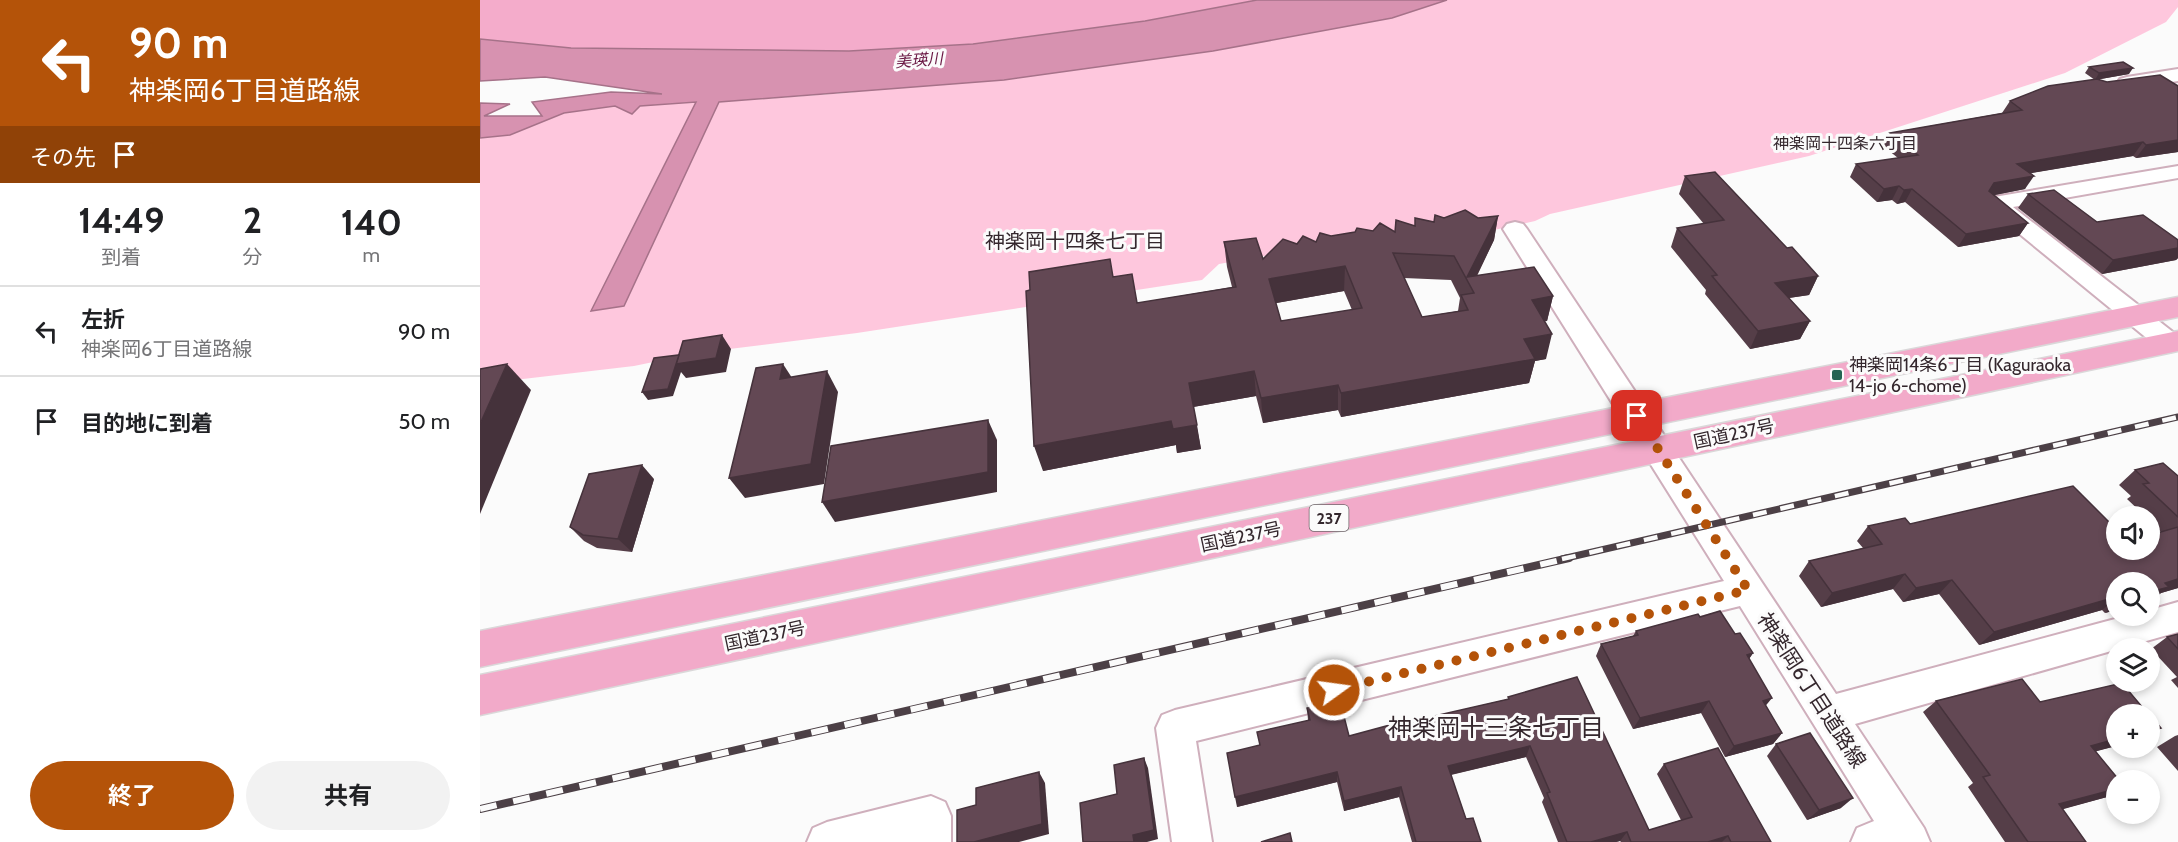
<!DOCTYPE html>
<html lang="ja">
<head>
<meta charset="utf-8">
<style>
	:root { --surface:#fff; --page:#f2f2f2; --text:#202124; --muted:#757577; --line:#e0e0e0; --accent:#b45309 }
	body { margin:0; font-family:Cabin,"Noto Sans JP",sans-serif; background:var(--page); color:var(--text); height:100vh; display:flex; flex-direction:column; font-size:22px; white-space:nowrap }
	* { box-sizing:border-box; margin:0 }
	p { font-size:20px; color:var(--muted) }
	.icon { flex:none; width:33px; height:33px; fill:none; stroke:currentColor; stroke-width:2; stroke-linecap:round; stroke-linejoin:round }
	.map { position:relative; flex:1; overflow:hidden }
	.side { display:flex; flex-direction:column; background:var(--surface); width:480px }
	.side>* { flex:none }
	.hud { background:#b45309; color:#fff; overflow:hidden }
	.tools { position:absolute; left:1626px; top:506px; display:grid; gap:12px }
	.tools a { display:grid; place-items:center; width:54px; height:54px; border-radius:50%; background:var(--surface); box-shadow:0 3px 9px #0003; font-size:30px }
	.pin { position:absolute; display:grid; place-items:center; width:51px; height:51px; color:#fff; margin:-26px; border-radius:12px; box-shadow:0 3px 9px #0006 }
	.me { position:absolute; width:66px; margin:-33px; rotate:76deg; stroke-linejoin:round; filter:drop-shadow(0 0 4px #0008) }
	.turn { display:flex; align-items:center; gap:21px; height:126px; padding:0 30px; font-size:27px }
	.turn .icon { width:78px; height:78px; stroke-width:2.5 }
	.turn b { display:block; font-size:42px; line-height:51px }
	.then { display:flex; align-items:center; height:57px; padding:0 30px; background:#0003; gap:12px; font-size:22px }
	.eta { display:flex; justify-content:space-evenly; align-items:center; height:102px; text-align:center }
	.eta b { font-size:36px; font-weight:700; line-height:42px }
	.button { display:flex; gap:12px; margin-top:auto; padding:12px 30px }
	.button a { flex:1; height:69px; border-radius:36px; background:var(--accent); color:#fff; font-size:24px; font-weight:700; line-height:69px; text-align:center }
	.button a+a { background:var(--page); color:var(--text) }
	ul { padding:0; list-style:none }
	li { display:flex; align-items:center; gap:18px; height:90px; padding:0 30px; border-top:2px solid var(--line) }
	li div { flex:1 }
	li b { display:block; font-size:22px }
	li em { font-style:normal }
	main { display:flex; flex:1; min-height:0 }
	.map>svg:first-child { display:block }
	.green { fill:#fec7dd }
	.forest { fill:#f4accb }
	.water { fill:#d792b0; stroke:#a67289; stroke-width:1.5 }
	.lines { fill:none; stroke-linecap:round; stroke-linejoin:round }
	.street-casing { stroke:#cfafbc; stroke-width:4 }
	.highway-casing { stroke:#dad8d9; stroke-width:3 }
	.street { fill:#fff; fill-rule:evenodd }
	.highway { fill:#f2aac9; fill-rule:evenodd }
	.rail-far1-casing { stroke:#4c4046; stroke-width:7 }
	.rail-casing { stroke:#4c4046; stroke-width:8 }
	.rail-far1 { stroke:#fbfbfb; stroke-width:4.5; stroke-dasharray:14; stroke-linecap:butt }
	.rail { stroke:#fbfbfb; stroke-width:6; stroke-dasharray:17; stroke-linecap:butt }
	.wall { fill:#553e48; fill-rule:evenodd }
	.shaded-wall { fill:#45323b }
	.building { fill:#634854; stroke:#45323b; stroke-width:1.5; fill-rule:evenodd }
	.route { stroke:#b45309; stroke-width:10; stroke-dasharray:0 18 }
	.poi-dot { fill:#236452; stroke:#fbfbfb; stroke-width:2 }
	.labels { text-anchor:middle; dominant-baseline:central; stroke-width:6; stroke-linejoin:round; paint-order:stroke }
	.far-water-label { font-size:16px; font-style:italic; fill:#6a1844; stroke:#fbfbfb }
	.far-neighbourhood-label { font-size:16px; fill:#34272d; stroke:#fbfbfb }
	.shield { fill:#fbfbfb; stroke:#70676b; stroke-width:1.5 }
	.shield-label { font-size:16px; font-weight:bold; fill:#34272d }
	.poi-label { font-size:18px; fill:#34272d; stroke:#fbfbfb; text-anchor:start }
	.street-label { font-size:18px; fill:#34272d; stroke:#fbfbfb }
	.neighbourhood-label { font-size:20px; fill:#34272d; stroke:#fbfbfb }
	.near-street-label { font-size:21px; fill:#34272d; stroke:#fbfbfb }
	.near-neighbourhood-label { font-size:24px; fill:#34272d; stroke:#fbfbfb }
</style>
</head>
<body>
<main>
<section class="side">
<div class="hud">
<div class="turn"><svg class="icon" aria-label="left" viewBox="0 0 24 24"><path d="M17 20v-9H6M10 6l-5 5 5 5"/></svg><div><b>90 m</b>神楽岡6丁目道路線</div></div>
<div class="then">その先<svg class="icon" aria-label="arrive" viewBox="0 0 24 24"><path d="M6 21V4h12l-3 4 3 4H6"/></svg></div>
</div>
<div class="eta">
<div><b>14:49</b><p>到着</p></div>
<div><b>2</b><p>分</p></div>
<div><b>140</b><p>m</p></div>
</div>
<ul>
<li><svg class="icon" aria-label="left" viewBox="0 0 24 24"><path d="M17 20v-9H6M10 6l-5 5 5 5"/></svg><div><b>左折</b><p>神楽岡6丁目道路線</p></div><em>90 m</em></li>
<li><svg class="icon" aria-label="arrive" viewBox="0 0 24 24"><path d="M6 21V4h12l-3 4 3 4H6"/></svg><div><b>目的地に到着</b></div><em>50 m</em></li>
</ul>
<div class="button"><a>終了</a><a>共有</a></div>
</section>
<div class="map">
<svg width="1698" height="842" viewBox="0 0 1698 842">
	<rect width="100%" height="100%" fill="#fbfbfb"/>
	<path class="green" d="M967 0H1698V7L1686 22 1585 73 1329 156 1070 214 1055 221 1014 230 992 220 739 264 722 280 377 333 217 353 154 366 0 384V138L30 135 84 113 136 106 152 114 160 106 216 102 112 311 144 306 239 102 366 93 733 51 912 18Z"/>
	<path class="forest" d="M0 0H777L665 21 493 44 369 51 91 48 0 39Z"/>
	<path class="water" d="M777 0H967L912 18 733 51 524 80 239 102 144 306 111 311 216 102 160 106 152 114 135 106 84 113 30 135 0 138V103L30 104 4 116H62L52 102 131 92 182 94 65 77 0 81V39L91 48 369 51 493 44 665 21Z"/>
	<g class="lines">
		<g class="street-casing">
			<g id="street">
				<path d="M1698 69V81L1647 89 1640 87 1637 83 1640 79 1647 77Z"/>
				<path d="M1698 166V178L1533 207 1698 336V349L1689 352 1680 349 1503 204 1506 199 1514 197Z"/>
				<path d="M1035 222 1043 224 1047 229 1356 694 1650 615H1670V610L1698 602V632L1375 724 1444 828 1450 842H1371L1377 828 1394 821 1260 606 716 741 732 842H692L676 728 682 715 695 710 1244 581 1023 229 1027 224Z"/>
				<path d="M451 796 465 802 471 816V842H327L333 828 347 822Z"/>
			</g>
		</g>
		<g class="highway-casing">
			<g id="highway">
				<path d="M1698 297V317L0 667V631Z"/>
				<path d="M1698 331V351L0 715V675Z"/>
			</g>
		</g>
		<use href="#street" class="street"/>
		<use href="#highway" class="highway"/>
		<g class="rail-far1-casing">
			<path id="rail-far1" d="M1082 559 1698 417"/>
		</g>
		<g class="rail-casing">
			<path id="rail" d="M0 809 1089 558"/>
		</g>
		<use href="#rail-far1" class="rail-far1"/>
		<use href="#rail" class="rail"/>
	</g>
	<g class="wall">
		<path d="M1609 67 1649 74 1615 80 1605 73Z"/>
		<path d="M1627 82 1698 86V152L1656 158 1653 156 1550 173 1545 189 1514 195 1548 223 1539 236 1478 247 1425 202 1417 204 1412 200 1397 202 1370 177 1376 164 1418 158 1403 146 1410 133 1522 113 1530 101Z"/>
		<path d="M1205 176 1307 248 1338 276 1329 295 1309 298 1330 321 1320 339 1270 349 1225 294 1226 290 1191 247 1197 228 1224 224 1199 194Z"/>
		<path d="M1548 194 1617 222 1698 240V258L1696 260 1622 274 1538 208Z"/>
		<path d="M1018 216 1014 240 997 276 1073 296 1067 321H1065L1066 359 1055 361 1049 383 861 417 858 410 783 423 776 396 713 407 721 449 697 453 696 445 563 471 634 277 658 303 752 287 747 267 744 242 783 259 817 244 836 242 851 236 893 231 915 232 954 222 964 218H998ZM924 278 971 280 980 298 978 311 942 317ZM864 291 872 310 801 321 796 303Z"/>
		<path d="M1655 470 1698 476V588L1681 593 1671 601 1636 582V610L1625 613 1622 610 1499 645 1459 594 1423 602 1413 589 1341 607 1319 576 1329 561 1383 548 1377 541 1388 526 1430 524 1636 549 1681 532 1670 521V516H1665L1647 499 1651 496 1639 485Z"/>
		<path d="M174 479 152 552 117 548 104 541 90 527Z"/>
		<path d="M1220 617 1255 634 1273 653 1269 659 1286 706 1302 733 1293 744 1245 757 1221 713 1153 729 1116 656 1121 644 1153 636 1156 631Z"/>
		<path d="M1698 634V688L1691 680 1697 677 1671 649 1687 637Z"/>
		<path d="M1028 697 1169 830 1201 820 1177 774 1184 764 1291 842H1141L1140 841 1136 842H1078L1062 802 1064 798 1046 757 971 775 986 819 1001 842H932L919 797 864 811 857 782 757 807 779 745 828 720 827 708 869 736 1028 699Z"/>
		<path d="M1456 701 1560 702 1636 714V746L1616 751 1636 780V792L1627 797 1582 809 1606 842H1525L1488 787 1493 783 1443 712Z"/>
		<path d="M1698 735V771L1677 747 1695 736Z"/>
		<path d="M1296 744 1361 808 1327 820 1287 756Z"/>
	</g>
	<g class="shaded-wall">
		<path d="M1653 68 1649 74 1615 80 1619 73Z"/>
		<path d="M1698 140V152L1656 158 1666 145Z"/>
		<path d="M1663 142 1653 156 1529 177 1537 164Z"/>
		<path d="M1554 176 1545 189 1505 197 1514 183Z"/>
		<path d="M1419 186 1412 200 1397 202 1404 189Z"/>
		<path d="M1432 189 1425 202 1417 204 1424 190Z"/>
		<path d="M1018 216 1014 240 991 287 987 277Z"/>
		<path d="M1548 223 1539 236 1478 247 1486 234Z"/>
		<path d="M1698 248V258L1696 260 1622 274 1633 260Z"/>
		<path d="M865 266 864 291 791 304 789 279Z"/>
		<path d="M1338 276 1329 295 1287 301 1295 283Z"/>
		<path d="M1073 296 1067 321 1046 324 1052 300Z"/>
		<path d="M1330 321 1320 339 1270 349 1278 331Z"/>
		<path d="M1072 334 1066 359 1055 361 1049 383 861 417V393L1044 339Z"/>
		<path d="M242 335 251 349 246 372 206 378 201 372 193 396 168 400 162 392 199 355Z"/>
		<path d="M27 364 51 390 0 514V424Z"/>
		<path d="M303 364 316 384 300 379Z"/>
		<path d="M347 371 358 392 344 484 265 498 249 478Z"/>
		<path d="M774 371 776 396 713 407 709 383Z"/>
		<path d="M858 385V410L783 423 781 398Z"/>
		<path d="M508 420 517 440V492L355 522 342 502Z"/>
		<path d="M691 421 717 425 721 449 697 453 696 445 563 471 554 446Z"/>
		<path d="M162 465 174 479 152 552 138 539Z"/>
		<path d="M1425 574 1413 589 1341 607 1352 593Z"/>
		<path d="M1698 579V588L1681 593 1670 601V592L1685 583Z"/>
		<path d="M1472 580 1459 594 1423 602 1436 588Z"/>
		<path d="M1636 597V598L1622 610 1499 645 1514 632Z"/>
		<path d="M1636 604V610L1625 613Z"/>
		<path d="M1273 653 1265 665 1267 655Z"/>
		<path d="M1292 698 1283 709V701Z"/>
		<path d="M1229 701 1221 713 1153 729 1160 718Z"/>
		<path d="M1681 728 1670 735V731Z"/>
		<path d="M1302 733 1293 744 1245 757 1254 746Z"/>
		<path d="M1636 739V746L1595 757 1611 746Z"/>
		<path d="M1050 746 1046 757 965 776 968 766Z"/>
		<path d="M664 758 668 768 678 839 667 842H654L653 835Z"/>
		<path d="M559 772 565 783 569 834 539 842H494Z"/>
		<path d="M857 772V782L757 807 755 797Z"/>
		<path d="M921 787 919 797 864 811V801Z"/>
		<path d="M1636 789V792L1627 797 1562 815 1579 804Z"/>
		<path d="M1373 798 1361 808 1327 820 1339 810Z"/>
		<path d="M1147 832 1140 841 1136 842H1111Z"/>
		<path d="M1248 836 1242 842H1228Z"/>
	</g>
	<g class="building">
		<path d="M1643 62 1653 68 1619 73 1609 67Z"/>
		<path d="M1680 75 1698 86V140L1666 145 1663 142 1537 164 1554 176 1514 183 1509 191 1548 223 1486 234 1432 189 1424 190 1419 186 1404 189 1376 164 1438 155 1410 133 1542 110 1530 101 1568 86 1617 79 1627 82Z"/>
		<path d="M1235 172 1307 248 1312 247 1338 276 1295 283 1330 321 1278 331 1232 276 1237 275 1197 228 1244 220 1205 176Z"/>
		<path d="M1574 190 1617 222 1663 215 1698 240V248L1633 260 1548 194Z"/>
		<path d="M985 210 998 218 1018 216 987 277 1054 267 1073 296 1052 300 1072 334 1044 339 1055 359 861 393 858 385 781 398 774 371 709 383 717 425 693 429 691 421 554 446 546 291 550 290 549 272 630 259 633 277 652 274 657 303 756 287 744 242 776 238 783 259 803 239 817 244 823 236 836 242 840 233 851 236 875 232 877 228 893 231 900 223 915 232 916 220 935 226V218L954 222 955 215 964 218ZM913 253 974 256 994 293 981 295 988 310 942 317ZM865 266 882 308 801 321 789 279Z"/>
		<path d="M242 335 236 358 196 364 203 341Z"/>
		<path d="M199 355 188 389 162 392 174 358Z"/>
		<path d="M27 364 0 424V369Z"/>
		<path d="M303 364 300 379 347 371 331 464 249 478 276 368Z"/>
		<path d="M508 420V472L342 502 351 446Z"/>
		<path d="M1683 463 1698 476V517L1663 484 1669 483 1655 470Z"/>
		<path d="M162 465 138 539 103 535 90 527 109 474Z"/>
		<path d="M1593 486 1636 529V549H1670V535L1698 527V579L1685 583 1689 587 1670 592V582H1636V597L1514 632 1472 580 1436 588 1425 574 1352 593 1329 561 1402 544 1388 526 1425 518 1430 524Z"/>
		<path d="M1240 611 1255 634 1260 633 1273 653 1267 655 1292 698 1283 701 1302 733 1254 746 1229 701 1160 718 1121 644 1158 635 1156 631 1218 614 1220 617Z"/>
		<path d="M1698 634V649L1687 637Z"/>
		<path d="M1097 677 1169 830 1212 817 1184 764 1238 748 1291 842H1251L1248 836 1228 842H1151L1147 832 1111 842H1087L1067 793 1070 792 1050 746 968 766 986 819 993 818 1001 842H936L921 787 864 801 857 772 755 797 747 753 780 745 777 732 830 720 827 708 860 701 869 736 936 718 937 720 1029 699 1028 697Z"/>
		<path d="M1542 679 1560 702 1642 683 1668 714H1636V739L1611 746 1639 780H1636V789L1579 804 1606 842H1548L1503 777 1510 775 1456 701Z"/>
		<path d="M1670 715 1681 728 1670 731Z"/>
		<path d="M1330 733 1373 798 1339 810 1296 744Z"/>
		<path d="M664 758 674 830 653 835 654 842H603L600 803 637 794 634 765Z"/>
		<path d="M559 772 562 824 494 842H477V810L496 805V788Z"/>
		<path d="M810 833 812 842H781Z"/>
	</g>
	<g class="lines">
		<path class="route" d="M854 690 1268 590 1157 416"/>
	</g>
	<rect class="poi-dot" x="1351" y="369" width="12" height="12" rx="3"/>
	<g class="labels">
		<g class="far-water-label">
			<text transform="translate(439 60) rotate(-4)">美瑛川</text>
		</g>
		<g class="far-neighbourhood-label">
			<text x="1365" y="143">神楽岡十四条六丁目</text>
		</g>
		<rect class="shield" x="829.5" y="505" width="39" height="26" rx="4.5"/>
		<g class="shield-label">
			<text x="849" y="518">237</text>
		</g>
		<g class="poi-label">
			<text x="1369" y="365">神楽岡14条6丁目 (Kaguraoka<tspan x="1369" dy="21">14-jo 6-chome)</tspan></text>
		</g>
		<g class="street-label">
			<text transform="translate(1254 434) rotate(-12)">国道237号</text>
			<text transform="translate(761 537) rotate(-12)">国道237号</text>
			<text transform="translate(285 636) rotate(-12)">国道237号</text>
		</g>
		<g class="neighbourhood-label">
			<text x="595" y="241">神楽岡十四条七丁目</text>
		</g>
		<g class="near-street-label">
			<text transform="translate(1332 690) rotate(57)">神楽岡6丁目道路線</text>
		</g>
		<g class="near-neighbourhood-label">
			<text x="1016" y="727">神楽岡十三条七丁目</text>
		</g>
	</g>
</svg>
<div class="tools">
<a><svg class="icon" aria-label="sound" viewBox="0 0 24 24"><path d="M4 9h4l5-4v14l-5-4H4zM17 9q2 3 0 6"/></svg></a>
<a><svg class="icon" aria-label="search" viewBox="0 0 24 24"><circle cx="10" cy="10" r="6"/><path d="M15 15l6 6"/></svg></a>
<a><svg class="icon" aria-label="layers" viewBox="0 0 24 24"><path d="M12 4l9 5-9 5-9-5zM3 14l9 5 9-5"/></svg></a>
<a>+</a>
<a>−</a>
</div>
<div class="pin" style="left:1157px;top:416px;background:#d93025"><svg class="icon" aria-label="arrive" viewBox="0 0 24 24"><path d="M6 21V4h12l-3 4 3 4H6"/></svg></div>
<svg class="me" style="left:854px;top:690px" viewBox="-20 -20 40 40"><circle r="17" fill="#b45309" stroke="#fff" stroke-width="3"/><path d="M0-11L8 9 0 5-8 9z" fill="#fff"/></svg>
</div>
</main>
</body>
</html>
